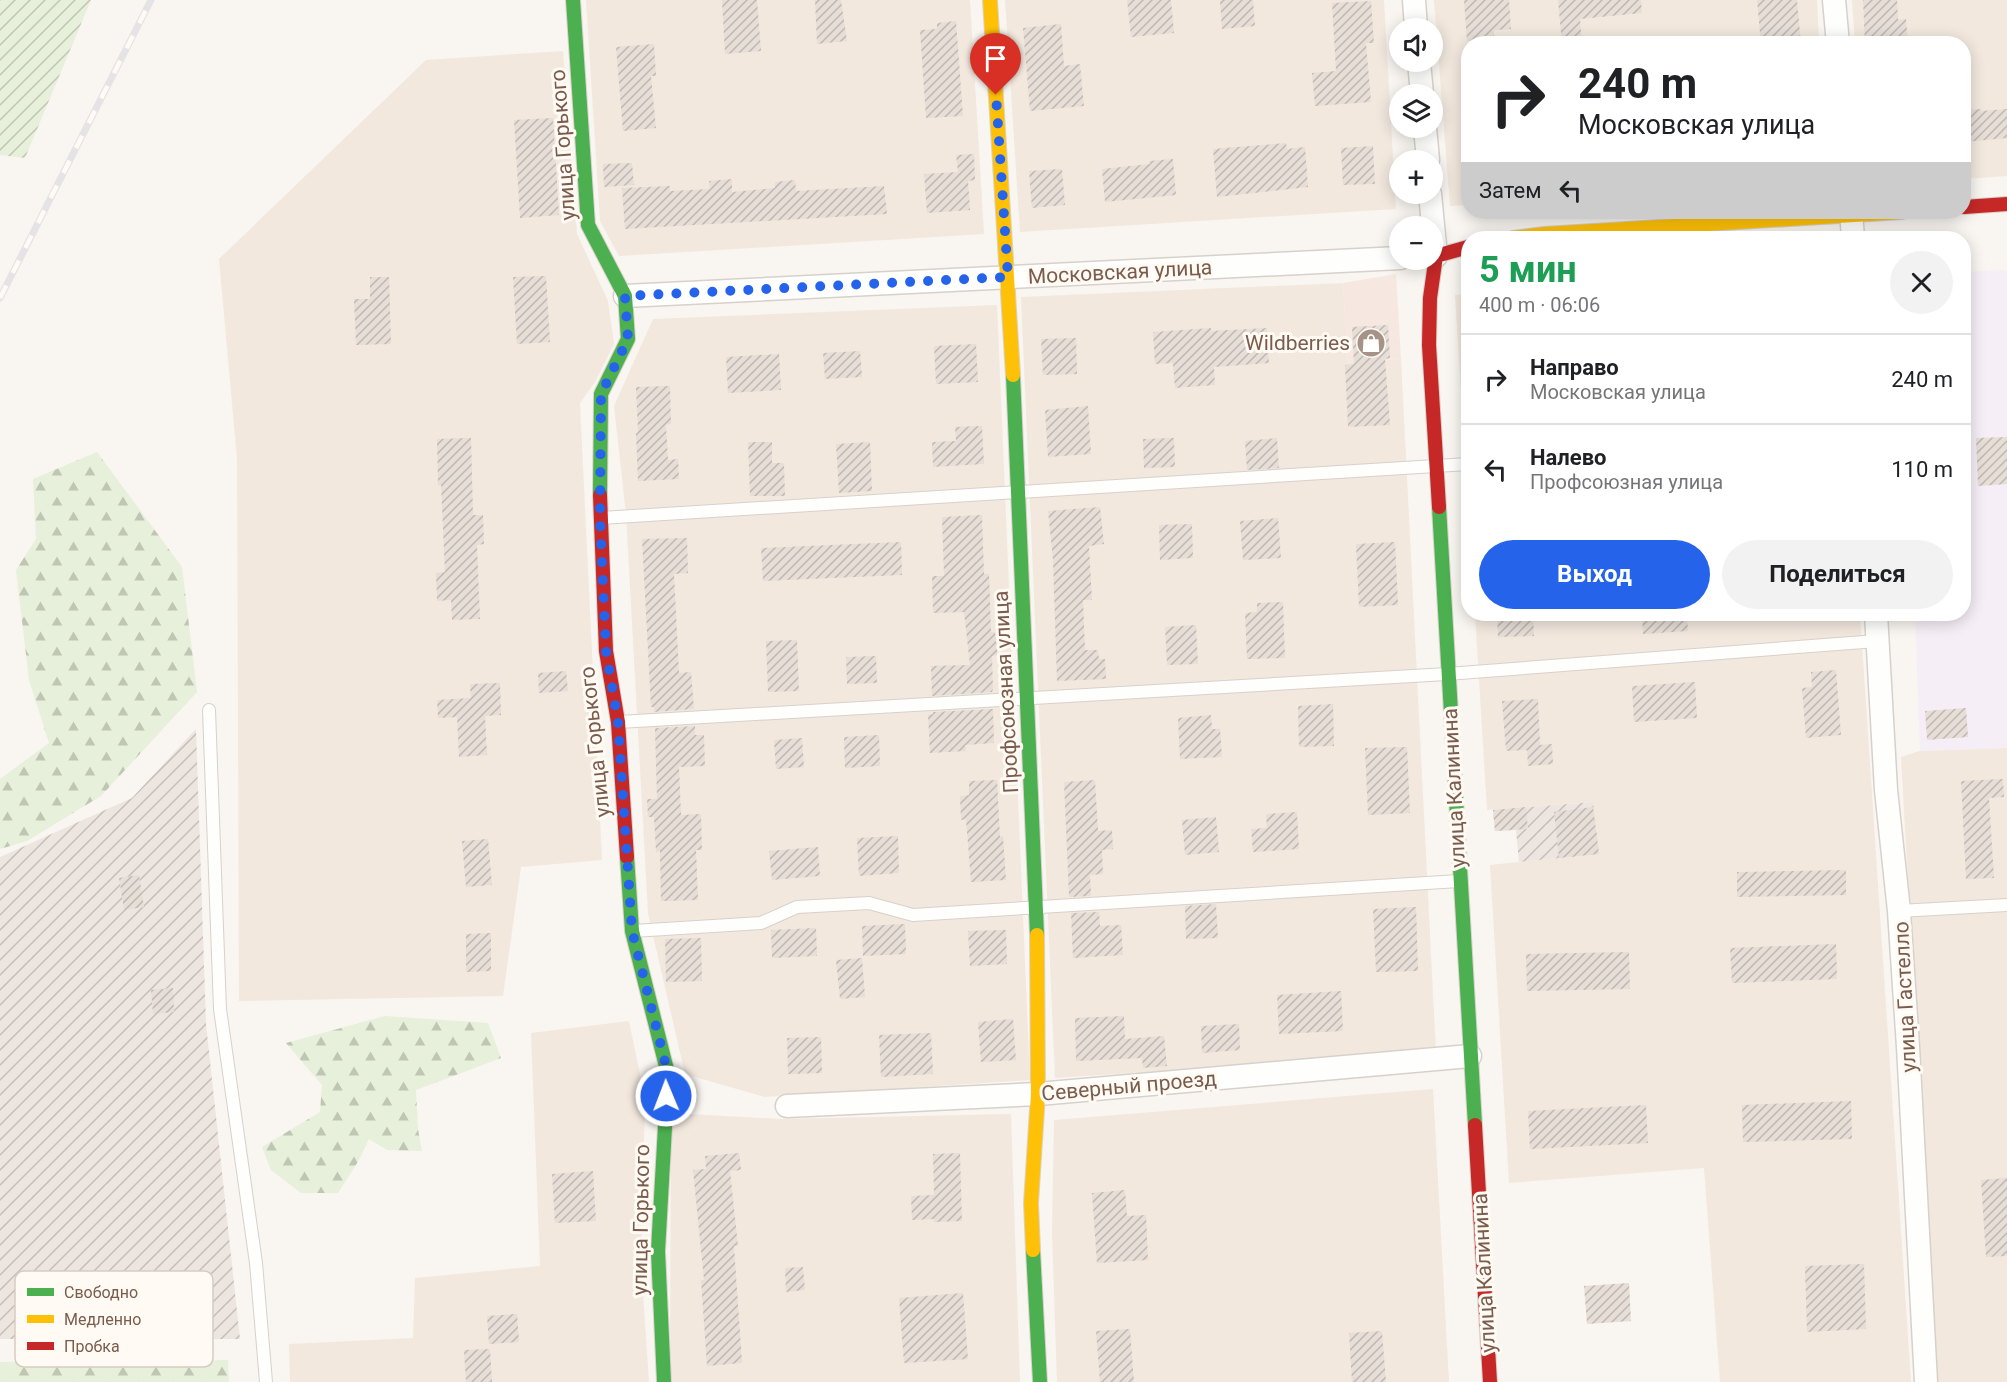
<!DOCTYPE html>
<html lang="ru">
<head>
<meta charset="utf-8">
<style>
	:root { --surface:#fff; --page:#f2f2f2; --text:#202124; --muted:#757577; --line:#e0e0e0; --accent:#2563eb }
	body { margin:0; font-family:Roboto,sans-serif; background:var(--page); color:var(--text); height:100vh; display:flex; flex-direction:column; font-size:22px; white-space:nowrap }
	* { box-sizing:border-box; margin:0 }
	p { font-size:20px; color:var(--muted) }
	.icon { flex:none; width:33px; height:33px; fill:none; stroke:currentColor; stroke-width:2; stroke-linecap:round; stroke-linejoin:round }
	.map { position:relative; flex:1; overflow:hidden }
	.details { position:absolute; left:1461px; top:231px; width:510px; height:390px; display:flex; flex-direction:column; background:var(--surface); border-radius:24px; box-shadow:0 3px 15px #0003 }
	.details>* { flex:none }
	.hud { position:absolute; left:1461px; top:36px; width:510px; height:183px; border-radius:24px; box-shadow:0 3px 15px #0003; background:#fff; color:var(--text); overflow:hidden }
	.controls { position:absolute; left:1389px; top:18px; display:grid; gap:12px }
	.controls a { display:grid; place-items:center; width:54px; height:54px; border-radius:50%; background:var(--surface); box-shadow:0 3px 15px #0003; font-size:30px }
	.pin { position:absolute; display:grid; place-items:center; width:51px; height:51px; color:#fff; margin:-62px -26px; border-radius:50% 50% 50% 0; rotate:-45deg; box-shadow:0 0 6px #0007 }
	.pin .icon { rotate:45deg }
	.me { position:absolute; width:66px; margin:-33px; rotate:359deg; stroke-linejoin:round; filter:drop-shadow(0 0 4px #0008) }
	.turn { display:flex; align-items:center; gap:21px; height:126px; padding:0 18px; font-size:27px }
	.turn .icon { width:78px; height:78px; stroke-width:2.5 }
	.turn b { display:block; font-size:42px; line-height:51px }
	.then { display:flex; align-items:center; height:57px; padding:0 18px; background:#0003; gap:12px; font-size:22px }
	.round { display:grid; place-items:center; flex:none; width:63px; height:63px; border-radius:32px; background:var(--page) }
	.head { display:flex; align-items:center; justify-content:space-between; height:102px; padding:0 18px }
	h1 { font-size:36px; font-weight:700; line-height:45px; color:#1e9e55 }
	.primary-button { display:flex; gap:12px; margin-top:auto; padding:12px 18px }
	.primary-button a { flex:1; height:69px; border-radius:36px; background:var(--accent); color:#fff; font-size:24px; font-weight:700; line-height:69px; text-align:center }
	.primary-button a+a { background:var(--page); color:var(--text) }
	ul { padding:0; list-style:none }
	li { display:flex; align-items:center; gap:18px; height:90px; padding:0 18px; border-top:2px solid var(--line) }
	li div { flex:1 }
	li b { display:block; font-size:22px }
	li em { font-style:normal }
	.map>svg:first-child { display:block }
	.residential { fill:#f2e8de }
	.commercial { fill:#f6e8e1 }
	.industrial { fill:url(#industrial-furrows) }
	.education { fill:#f6eef6 }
	.forest { fill:url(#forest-firs) }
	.garden { fill:url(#garden-furrows) }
	.building { fill:url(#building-hatch) }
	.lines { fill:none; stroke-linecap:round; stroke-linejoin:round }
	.lane-casing { stroke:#d7d1cb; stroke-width:14 }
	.street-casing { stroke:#d7d1cb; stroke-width:25 }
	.fast-casing { stroke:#d9d2cb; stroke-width:16 }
	.slow-casing { stroke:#d9d2cb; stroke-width:16 }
	.jam-casing { stroke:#d9d2cb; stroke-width:16 }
	.lane { stroke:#fefefd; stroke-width:12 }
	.street { stroke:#fefefd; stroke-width:22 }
	.fast { stroke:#4caf50; stroke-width:14 }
	.slow { stroke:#ffc107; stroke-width:14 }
	.jam { stroke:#c62828; stroke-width:14 }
	.rail-casing { stroke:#e6e3e7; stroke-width:7 }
	.rail { stroke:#fffaf3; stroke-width:4.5; stroke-dasharray:14; stroke-linecap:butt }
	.route { stroke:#2563eb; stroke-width:10; stroke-dasharray:0 18 }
	.labels { text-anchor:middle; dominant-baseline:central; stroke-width:6; stroke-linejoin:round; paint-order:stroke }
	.street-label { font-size:21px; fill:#7a5c4d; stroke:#fffaf3 }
	.poi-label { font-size:21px; fill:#7a5c4d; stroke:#fffaf3; text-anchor:end }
	.key { fill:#fffaf3; stroke:#d7cbc1; stroke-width:1.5 }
	.key-label { font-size:16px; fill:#7a5c4d }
</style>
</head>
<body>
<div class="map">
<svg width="2007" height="1382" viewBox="0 0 2007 1382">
	<defs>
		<pattern id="industrial-furrows" width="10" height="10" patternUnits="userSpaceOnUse" patternTransform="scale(1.5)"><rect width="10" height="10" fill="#ede5e0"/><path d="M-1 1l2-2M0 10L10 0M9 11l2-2" fill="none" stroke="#c5bdb8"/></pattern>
		<pattern id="forest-firs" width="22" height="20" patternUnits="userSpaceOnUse" patternTransform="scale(1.5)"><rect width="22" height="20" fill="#e7f0db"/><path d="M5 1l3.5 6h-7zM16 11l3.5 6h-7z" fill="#c0c6b4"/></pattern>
		<pattern id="garden-furrows" width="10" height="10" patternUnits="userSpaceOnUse" patternTransform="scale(1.5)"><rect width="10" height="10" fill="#e7f0db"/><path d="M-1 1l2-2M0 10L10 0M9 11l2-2" fill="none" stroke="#c0c6b4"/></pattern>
		<pattern id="building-hatch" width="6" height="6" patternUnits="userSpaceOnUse" patternTransform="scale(1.5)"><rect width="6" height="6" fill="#e6ded7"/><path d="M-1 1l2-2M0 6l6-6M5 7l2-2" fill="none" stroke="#bfb7b1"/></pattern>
	</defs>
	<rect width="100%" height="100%" fill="#f9f5f0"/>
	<g class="residential">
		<path d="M586 0H970L984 234 619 256 600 221Z"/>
		<path d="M1005 0H1384L1396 209 1020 232Z"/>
		<path d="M1434 0H1817L1819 43 1468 44V205L1450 206Z"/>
		<path d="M1852 0H2007V176L1964 179V44L1855 43Z"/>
		<path d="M563 51 577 234 608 301 614 344 595 382 580 403 602 860 521 867 503 996 239 1001 237 459 219 259 426 60Z"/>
		<path d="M1343 283 1348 363 1401 359 1436 1053 1055 1078 1021 297Z"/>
		<path d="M1468 294V506L1455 295Z"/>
		<path d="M997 305 1030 1080 765 1097 685 1074 648 914 626 514 614 406 653 319Z"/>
		<path d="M1475 614H1860L1911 1382H1720L1704 1168 1509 1183 1490 865 1598 854 1592 802 1487 810Z"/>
		<path d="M2007 748V1382H1936L1901 757 1920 751Z"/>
		<path d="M629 1021 645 1099 641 1264 649 1382H290L289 1344 413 1338 415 1278 540 1266 531 1033Z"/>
		<path d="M1433 1089 1449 1382H1057L1052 1232 1054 1120Z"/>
		<path d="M671 1113 779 1119 1011 1114 1020 1382H670Z"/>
	</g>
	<path class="commercial" d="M1396 274 1401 359 1348 363 1343 283Z"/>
	<g class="industrial">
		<path d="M196 729 206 1024 240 1339H0V857L132 798Z"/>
		<path d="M1593 802 1599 854 1519 862 1516 830 1495 831 1493 810Z"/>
	</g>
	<path class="education" d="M2007 270V748L1920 751 1915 614H1964V272Z"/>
	<g class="forest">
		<path d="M97 452 182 567 197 692 101 796 27 841 0 849V779L49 743 29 680 16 570 36 539 33 479Z"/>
		<path d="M385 1016 488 1023 501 1058 416 1090 418 1129 422 1151 387 1150 369 1139 359 1160 338 1193H301L271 1170 262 1147 320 1112 322 1085 286 1043Z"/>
		<path d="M228 1360 229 1382H0V1362Z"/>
	</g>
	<path class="garden" d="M0 0H91L25 158 0 155Z"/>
	<g class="building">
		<path d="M722 0H757L761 51 725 54Z"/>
		<path d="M815 0H841L847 41 817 44Z"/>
		<path d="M1127 0H1171L1174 33 1131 37Z"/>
		<path d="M1220 0H1253L1255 26 1222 29Z"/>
		<path d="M1464 0H1509L1511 29 1494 30V39L1467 41Z"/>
		<path d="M1558 0H1641L1642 13 1580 19 1582 44H1562Z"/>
		<path d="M1757 0H1797L1801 44H1761Z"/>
		<path d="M1863 0H1897L1898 20 1906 19 1908 44H1865Z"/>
		<path d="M1371 1 1374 43H1366L1371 102 1315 106 1312 73 1336 71 1332 3Z"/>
		<path d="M956 21 963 116 926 118 920 30 937 29V23Z"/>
		<path d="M1061 24 1064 66 1080 64 1084 106 1030 111 1023 28Z"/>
		<path d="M654 44 656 76H651L656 128 623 131 616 47Z"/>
		<path d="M1981 109V111L2007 109V138L1964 142V110Z"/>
		<path d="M553 118 559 215 520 218 514 120Z"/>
		<path d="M1286 143 1287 149 1305 147 1308 187 1217 197 1213 149Z"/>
		<path d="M1373 146 1375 184 1343 185 1341 148Z"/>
		<path d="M974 154 975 180 968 181 970 210 927 213 924 174 958 172 956 155Z"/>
		<path d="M1173 159 1176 195 1105 202 1102 169 1150 164 1149 161Z"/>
		<path d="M632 163 634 185 604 187 603 164Z"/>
		<path d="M1062 169 1065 205 1032 208 1029 171Z"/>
		<path d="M732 179V192L775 188V182L795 180 796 191 884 186 887 214 625 229 622 188 670 186V191L710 189 709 181Z"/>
		<path d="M546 276 550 342 517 344 513 277Z"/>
		<path d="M370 277H389L391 344 356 345 354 299H370Z"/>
		<path d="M1388 325 1390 358 1385 359 1390 425 1348 427 1345 365 1354 364 1352 327Z"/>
		<path d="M1211 328V331L1267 328 1269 363 1214 367 1215 385 1175 388 1173 363 1155 364 1153 332Z"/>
		<path d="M1076 338 1077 374 1043 375 1041 339Z"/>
		<path d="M976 344 978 382 936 384 934 346Z"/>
		<path d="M860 351 862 377 825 379 823 353Z"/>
		<path d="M779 354 781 390 728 393 726 357Z"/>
		<path d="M670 386 671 424 666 425 668 460 678 459 679 479 638 481 636 433 638 432 636 387Z"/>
		<path d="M1088 406 1091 454 1048 457 1045 410Z"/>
		<path d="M982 426 984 464 933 467 932 442 956 441 955 427Z"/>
		<path d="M2007 437V484L1978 486 1976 438Z"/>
		<path d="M471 438 473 515H483L484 544 477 545 480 619 452 620 451 600 437 601 436 573 445 572 441 485H438L437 439Z"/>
		<path d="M1174 438 1175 467 1144 468 1143 439Z"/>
		<path d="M1277 438 1279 468 1247 470 1245 441Z"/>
		<path d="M748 442H772V463H784L785 496H750Z"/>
		<path d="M870 442 872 491 839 493 836 444Z"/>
		<path d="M1100 507 1104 544 1089 546 1092 600H1083L1085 650H1098L1099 659H1105L1106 679 1057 681 1053 560 1048 511Z"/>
		<path d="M982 515 984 574H989L991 632H995L998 655 992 656 993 689 992 692 932 696 931 666 970 665 964 612 933 613 932 576H944L942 517Z"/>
		<path d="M1278 518 1281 558 1243 560 1240 521Z"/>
		<path d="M1192 524 1193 558 1160 560 1159 525Z"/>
		<path d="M687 538 688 573 674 574 679 673 691 672 694 709 654 712V707H651L642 539Z"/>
		<path d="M901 542 902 575 763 581 761 548Z"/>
		<path d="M1395 542 1398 605 1359 607 1356 544Z"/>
		<path d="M1283 602 1285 658 1247 659 1245 613 1257 612V603Z"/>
		<path d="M1497 614H1533L1534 636 1498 637Z"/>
		<path d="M1642 614H1687L1688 631 1643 634Z"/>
		<path d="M1196 625 1198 664 1167 665 1165 627Z"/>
		<path d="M797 640 799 691 768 692 766 641Z"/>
		<path d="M876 656 877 683 847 684 846 657Z"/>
		<path d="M1836 670 1841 735 1806 738 1802 688 1812 687 1811 672Z"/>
		<path d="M566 671 568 691 539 693 538 673Z"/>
		<path d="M1695 682 1697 718 1634 722 1632 686Z"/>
		<path d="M500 683 501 715 485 716 487 755 459 757 457 717 438 718 437 700 471 698 470 684Z"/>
		<path d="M1538 699 1540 745 1552 744 1553 764 1528 766 1527 750 1506 751 1502 701Z"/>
		<path d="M1333 704 1334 746 1299 747 1298 706Z"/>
		<path d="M1966 708 1968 737 1927 740 1925 711Z"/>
		<path d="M993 709 994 743 965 745 966 751 930 753 928 715 933 714V712Z"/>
		<path d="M1211 715 1212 729H1220L1222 757 1180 759 1178 718Z"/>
		<path d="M695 726V735H704L705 766 679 767 681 815 701 814 702 850H696L698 900 661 901 660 851 656 852 654 817H648L647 799H657L655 728Z"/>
		<path d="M879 735 880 766 845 768 844 737Z"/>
		<path d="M802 738 804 767 776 769 774 740Z"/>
		<path d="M1407 747 1410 813 1368 815 1365 748Z"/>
		<path d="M2003 779 2004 797 1989 798 1994 878 1966 879 1961 781Z"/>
		<path d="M997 780 1000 837 1003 836 1006 880 971 882 966 819 961 820 960 796 969 795V781Z"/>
		<path d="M1095 780 1098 831 1112 830 1113 849 1102 850 1103 874 1090 875 1091 896 1070 897 1069 896 1064 782Z"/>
		<path d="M1526 807 1528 829 1495 831 1493 810Z"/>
		<path d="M1593 807 1599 854 1559 858 1554 812Z"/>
		<path d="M1297 812 1299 849 1253 852 1251 829 1267 828 1266 814Z"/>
		<path d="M1216 817 1219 852 1185 855 1182 820Z"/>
		<path d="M898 836 899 873 859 876 857 838Z"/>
		<path d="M488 839 492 885 466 887 462 841Z"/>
		<path d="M818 847 820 876 772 880 769 851Z"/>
		<path d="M1846 870V895L1737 897V872Z"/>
		<path d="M139 875 144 907 124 910 119 878Z"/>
		<path d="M1216 904 1218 938 1186 939 1185 906Z"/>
		<path d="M1416 907 1418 971 1376 972 1373 909Z"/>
		<path d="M1099 912 1100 926 1121 925 1123 955 1073 958 1071 913Z"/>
		<path d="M905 924 906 954 863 956 862 926Z"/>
		<path d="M816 928 817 956 772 958 771 930Z"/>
		<path d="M1006 930 1007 964 970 966 968 931Z"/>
		<path d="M491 933V971L466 972V934Z"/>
		<path d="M701 938 702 981 666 982 665 939Z"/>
		<path d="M1836 944 1837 979 1732 983 1730 948Z"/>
		<path d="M1629 952 1630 989 1527 991 1526 954Z"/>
		<path d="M862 958 865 997 840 999 836 960Z"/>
		<path d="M173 988 174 1012 153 1014 151 990Z"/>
		<path d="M1341 991 1343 1031 1279 1034 1277 995Z"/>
		<path d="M1124 1016 1125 1039 1164 1036 1167 1066 1143 1068 1142 1058 1076 1061 1075 1018Z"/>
		<path d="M1013 1019 1016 1060 981 1062 978 1022Z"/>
		<path d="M1239 1024 1240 1050 1202 1053 1201 1026Z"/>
		<path d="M931 1033 933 1074 881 1077 879 1035Z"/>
		<path d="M821 1037 822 1073 788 1074 787 1038Z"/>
		<path d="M1851 1101 1852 1139 1743 1142 1742 1105Z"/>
		<path d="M1646 1105 1648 1143 1530 1149 1528 1111Z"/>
		<path d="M739 1153 741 1170 730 1171 738 1246H734L742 1363 707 1366 701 1280H704L693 1170 706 1169 705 1156Z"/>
		<path d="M960 1153 962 1221 934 1222V1219L912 1220 911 1196 934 1195 933 1154Z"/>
		<path d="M593 1171 596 1221 555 1223 552 1174Z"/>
		<path d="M2007 1178V1256L1986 1257 1981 1180Z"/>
		<path d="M1125 1190 1127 1216 1146 1215 1148 1260 1097 1263 1092 1193Z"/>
		<path d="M1864 1264 1866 1329 1807 1332 1805 1266Z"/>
		<path d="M803 1267 805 1290 786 1292 785 1268Z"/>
		<path d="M1629 1283 1631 1321 1587 1324 1584 1286Z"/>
		<path d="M963 1293 968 1359 904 1363 899 1298Z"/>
		<path d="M517 1314 519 1342 489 1344 487 1316Z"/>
		<path d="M1130 1329 1134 1382H1100L1096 1331Z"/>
		<path d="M1382 1331 1386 1382H1352L1349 1333Z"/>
		<path d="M490 1349 492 1382H466L464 1350Z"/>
	</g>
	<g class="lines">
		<g class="lane-casing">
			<g id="lane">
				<path d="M601 518 1468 464"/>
				<path d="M209 710 220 1009 256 1263 266 1382"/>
				<path d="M619 722 1447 674 1877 641"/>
				<path d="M1899 911 2007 905"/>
				<path d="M633 931 761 923 797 907 869 903 913 915 1459 881"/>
			</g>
		</g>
		<g class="street-casing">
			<g id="street">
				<path d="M1414 0 1416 28"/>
				<path d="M1834 0 1838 44"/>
				<path d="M1419 62 1422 94"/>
				<path d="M1425 128 1428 160"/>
				<path d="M1430 194 1436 256 1432 257"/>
				<path d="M1851 212 1853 238"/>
				<path d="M625 296 1400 258"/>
				<path d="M1876 614 1886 790 1899 911 1908 1047 1926 1382"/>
				<path d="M787 1106 1038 1094 1470 1056"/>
			</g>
		</g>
		<g class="fast-casing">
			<g id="fast">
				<path d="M573 0 588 225 625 296 628 339 601 394 600 495"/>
				<path d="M1013 375 1037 935"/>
				<path d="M1439 507 1475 1125"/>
				<path d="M627 857 632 931 668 1074 658 1251 664 1382"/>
				<path d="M1033 1250 1040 1382"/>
			</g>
		</g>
		<g class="slow-casing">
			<g id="slow">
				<path d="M990 0 1013 375"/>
				<path d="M1513 238 1544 234 1902 212"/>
				<path d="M1033 1250 1031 1203 1038 1094 1037 935"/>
			</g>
		</g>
		<g class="jam-casing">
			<g id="jam">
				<path d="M1964 207 2007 204"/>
				<path d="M600 495 606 651 618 722 627 857"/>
				<path d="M1439 507 1429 345 1430 298 1436 256 1468 247"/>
				<path d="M1475 1125 1490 1382"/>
			</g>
		</g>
		<use href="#lane" class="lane"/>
		<use href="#street" class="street"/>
		<use href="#fast" class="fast"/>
		<use href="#slow" class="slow"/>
		<use href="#jam" class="jam"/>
		<g class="rail-casing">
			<path id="rail" d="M0 298 151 0"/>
		</g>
		<use href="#rail" class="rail"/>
	</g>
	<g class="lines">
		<path class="route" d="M666 1096 668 1074 632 931 618 722 606 651 600 518 601 394 628 339 625 296 1008 277 996 95"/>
	</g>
	<defs>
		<g id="shop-disc" transform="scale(1.5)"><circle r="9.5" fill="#a69286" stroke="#fffaf3"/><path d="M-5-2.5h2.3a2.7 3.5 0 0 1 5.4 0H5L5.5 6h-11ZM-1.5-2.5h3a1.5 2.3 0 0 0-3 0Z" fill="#fff"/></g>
	</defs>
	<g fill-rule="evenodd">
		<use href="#shop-disc" x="1371" y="343"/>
	</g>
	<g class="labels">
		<g class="street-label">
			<text transform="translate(563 145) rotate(-94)">улица Горького</text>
			<text transform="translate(1120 272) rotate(-3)">Московская улица</text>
			<text transform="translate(1006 692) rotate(-93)">Профсоюзная улица</text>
			<text transform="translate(595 742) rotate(-96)">улица Горького</text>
			<text transform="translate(1454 788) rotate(-93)">улица Калинина</text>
			<text transform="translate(1905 997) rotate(-93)">улица Гастелло</text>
			<text transform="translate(1129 1086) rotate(-5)">Северный проезд</text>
			<text transform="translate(641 1220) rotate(-89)">улица Горького</text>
			<text transform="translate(1484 1273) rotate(-93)">улица Калинина</text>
		</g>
		<g class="poi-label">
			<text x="1350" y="343">Wildberries</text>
		</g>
	</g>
	<rect x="15" y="1271" width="198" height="96" rx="9" class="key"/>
	<rect x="27" y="1288" width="27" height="8" fill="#4caf50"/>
	<rect x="27" y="1315" width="27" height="8" fill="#ffc107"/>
	<rect x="27" y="1342" width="27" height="8" fill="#c62828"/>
	<g class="key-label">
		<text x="64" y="1298">Свободно</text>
		<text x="64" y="1325">Медленно</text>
		<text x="64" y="1352">Пробка</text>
	</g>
</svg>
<div class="controls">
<a><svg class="icon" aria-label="sound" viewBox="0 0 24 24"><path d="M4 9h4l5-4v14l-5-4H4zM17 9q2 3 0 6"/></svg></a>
<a><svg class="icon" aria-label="layers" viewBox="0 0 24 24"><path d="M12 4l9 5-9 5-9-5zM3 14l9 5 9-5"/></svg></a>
<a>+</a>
<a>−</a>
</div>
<div class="pin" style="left:996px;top:95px;background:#d93025"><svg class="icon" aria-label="arrive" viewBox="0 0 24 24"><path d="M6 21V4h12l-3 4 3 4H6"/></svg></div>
<svg class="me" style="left:666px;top:1096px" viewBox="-20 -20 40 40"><circle r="17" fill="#2563eb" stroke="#fff" stroke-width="3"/><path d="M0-11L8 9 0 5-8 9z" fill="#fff"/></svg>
<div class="hud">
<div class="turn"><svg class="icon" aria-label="right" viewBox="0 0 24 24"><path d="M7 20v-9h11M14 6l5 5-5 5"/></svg><div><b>240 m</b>Московская улица</div></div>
<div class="then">Затем<svg class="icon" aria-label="left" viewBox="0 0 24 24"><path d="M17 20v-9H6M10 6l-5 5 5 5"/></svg></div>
</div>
<section class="details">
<div class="head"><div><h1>5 мин</h1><p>400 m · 06:06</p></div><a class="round"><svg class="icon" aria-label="close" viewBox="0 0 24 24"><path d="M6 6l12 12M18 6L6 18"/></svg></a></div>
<ul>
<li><svg class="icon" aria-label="right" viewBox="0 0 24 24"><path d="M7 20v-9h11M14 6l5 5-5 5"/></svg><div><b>Направо</b><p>Московская улица</p></div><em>240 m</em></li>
<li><svg class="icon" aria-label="left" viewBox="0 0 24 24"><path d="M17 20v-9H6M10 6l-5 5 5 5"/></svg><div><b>Налево</b><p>Профсоюзная улица</p></div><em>110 m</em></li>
</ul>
<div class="primary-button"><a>Выход</a><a>Поделиться</a></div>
</section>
</div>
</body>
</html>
